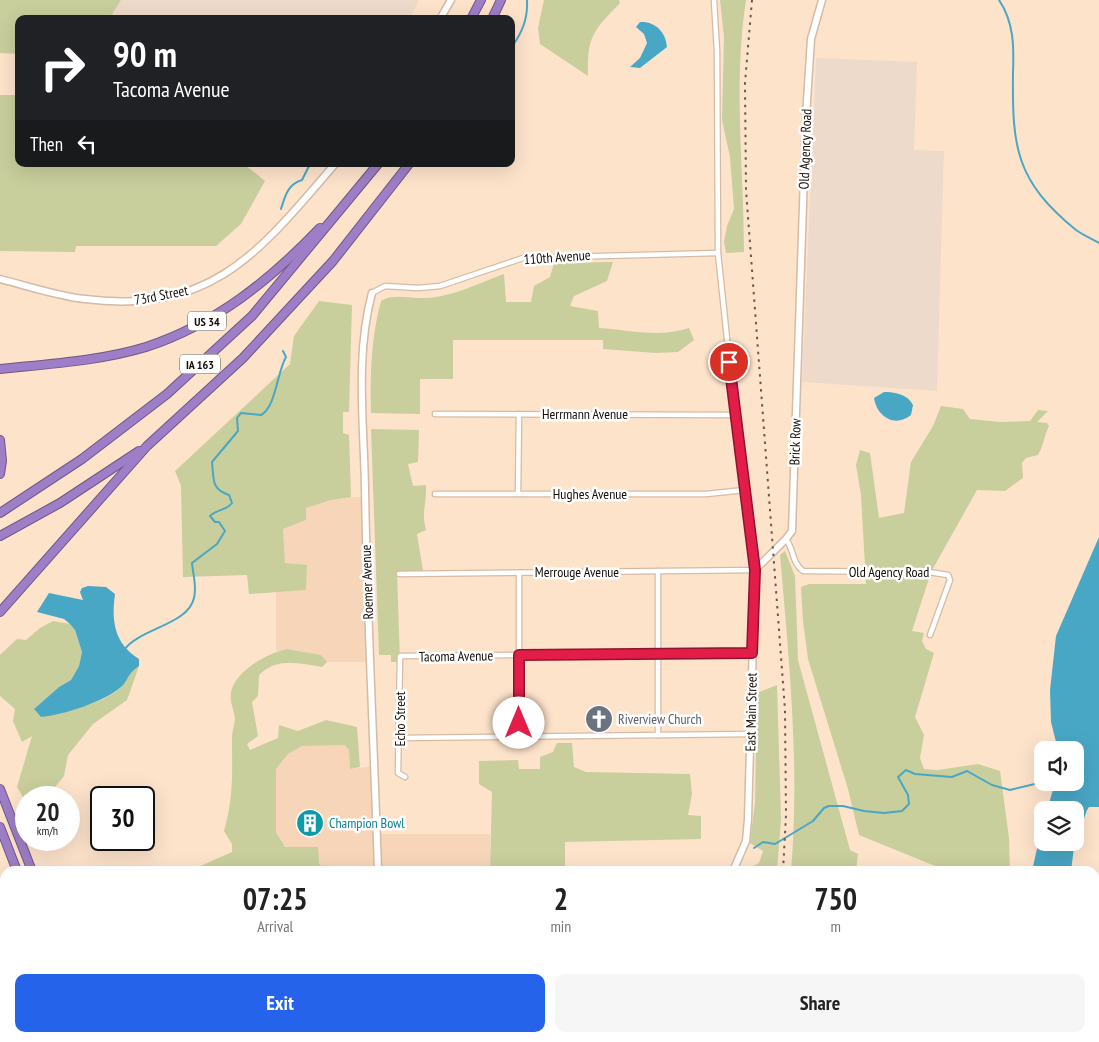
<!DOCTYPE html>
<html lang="en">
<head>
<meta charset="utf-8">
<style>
	:root { --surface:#fff; --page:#f6f6f6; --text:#222; --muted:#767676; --accent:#2563eb }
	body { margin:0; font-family:"PT Sans Narrow",sans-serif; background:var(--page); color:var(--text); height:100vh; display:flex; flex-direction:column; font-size:19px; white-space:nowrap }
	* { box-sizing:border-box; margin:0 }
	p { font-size:16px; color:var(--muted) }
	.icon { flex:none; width:28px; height:28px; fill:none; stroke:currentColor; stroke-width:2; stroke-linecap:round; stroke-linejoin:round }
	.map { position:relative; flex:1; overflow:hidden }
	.panel { position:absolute; left:0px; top:866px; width:1100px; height:176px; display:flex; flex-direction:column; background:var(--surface); border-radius:15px 15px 0 0; box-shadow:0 5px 20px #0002 }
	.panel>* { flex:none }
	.hud { position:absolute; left:15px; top:15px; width:500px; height:152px; border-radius:10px; box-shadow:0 5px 20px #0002; background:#202124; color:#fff; overflow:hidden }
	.buttons { position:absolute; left:1034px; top:741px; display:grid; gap:10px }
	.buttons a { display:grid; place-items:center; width:50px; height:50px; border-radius:10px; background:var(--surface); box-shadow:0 5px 20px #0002; font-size:25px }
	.speed { position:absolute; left:15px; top:786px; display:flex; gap:10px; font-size:25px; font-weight:700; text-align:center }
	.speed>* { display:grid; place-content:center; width:65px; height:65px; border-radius:50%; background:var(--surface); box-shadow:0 5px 20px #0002; line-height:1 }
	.speed small { font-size:12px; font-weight:400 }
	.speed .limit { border:2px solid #111; border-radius:8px; background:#fff; color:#111 }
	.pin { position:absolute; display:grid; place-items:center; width:42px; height:42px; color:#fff; margin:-21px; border:2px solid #fff; border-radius:50%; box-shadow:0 1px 5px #0007 }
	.me { position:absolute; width:55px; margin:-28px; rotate:0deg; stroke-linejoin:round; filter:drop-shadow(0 0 4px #0008) }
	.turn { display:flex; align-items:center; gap:18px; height:105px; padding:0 15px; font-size:22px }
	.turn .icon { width:65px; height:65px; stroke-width:2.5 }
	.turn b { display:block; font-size:35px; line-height:42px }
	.then { display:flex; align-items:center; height:48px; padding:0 15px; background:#0003; gap:10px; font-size:19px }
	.eta { display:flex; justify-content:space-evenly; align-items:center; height:85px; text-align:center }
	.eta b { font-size:30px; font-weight:600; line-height:35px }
	.primary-button { display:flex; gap:10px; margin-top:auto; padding:10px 15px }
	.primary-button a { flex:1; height:58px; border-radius:10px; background:var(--accent); color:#fff; font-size:20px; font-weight:600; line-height:58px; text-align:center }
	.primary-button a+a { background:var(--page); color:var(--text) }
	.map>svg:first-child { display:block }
	.built { fill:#f6d5b8 }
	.industrial { fill:#eedacb }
	.green { fill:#c8ce9c }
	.water { fill:#49a7c6 }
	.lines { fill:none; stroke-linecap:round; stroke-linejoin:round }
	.stream { stroke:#49a7c6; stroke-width:2 }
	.street-casing { stroke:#d5bba4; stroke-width:7 }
	.secondary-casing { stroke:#d5bba4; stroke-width:9 }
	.highway-casing { stroke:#6e5783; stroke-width:10 }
	.street { stroke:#fff; stroke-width:4.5 }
	.secondary { stroke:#fff; stroke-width:6 }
	.highway { stroke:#9e7ec6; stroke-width:8 }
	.rail { stroke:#695a4c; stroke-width:2; stroke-dasharray:2.5 5; stroke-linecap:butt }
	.route-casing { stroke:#92132f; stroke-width:12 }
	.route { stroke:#e11d48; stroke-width:9 }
	.labels { text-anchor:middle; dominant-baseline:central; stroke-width:5; stroke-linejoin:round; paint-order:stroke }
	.shield { fill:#fff; stroke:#5c5651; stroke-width:1 }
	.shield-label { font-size:12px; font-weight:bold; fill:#160e06 }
	.street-label { font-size:14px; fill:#160e06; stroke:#fff }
	.worship-label { font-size:14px; fill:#5b616d; stroke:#fff; text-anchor:start }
	.culture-label { font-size:14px; fill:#0d838f; stroke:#fff; text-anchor:start }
</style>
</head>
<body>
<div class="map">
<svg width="1099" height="1042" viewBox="0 0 1099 1042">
	<rect width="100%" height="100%" fill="#fee3cb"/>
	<g class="built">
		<path d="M351 497H365L371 662H327L321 655 287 649 276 651V592L306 590 307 566 285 563 283 529 306 520V508L331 500Z"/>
		<path d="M345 745 349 750 350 769 376 766 377 834H490V871H327L319 864 285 847 276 832V769L288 754 302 746Z"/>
		<rect x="305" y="1038" width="80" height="4"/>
	</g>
	<g class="industrial">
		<path d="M78 0H419L409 19H77Z"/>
		<path d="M816 58 917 62 914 150 944 151 937 391 802 382Z"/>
		<path d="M897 1038H1031L1036 1042H893Z"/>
	</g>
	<g class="green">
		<path d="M0 0H121L109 19H19V54L0 53Z"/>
		<path d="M544 0H619L620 3C593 31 587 36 588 76L540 44 538 28Z"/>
		<path d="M720 0H746C733 84 744 167 744 252L726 253 724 242 727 226 734 209 730 157 722 120 724 37Z"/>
		<path d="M0 95H19V164H244L265 181 241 224 216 246H76L75 252 0 251Z"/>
		<path d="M613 262 607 281 574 296 570 306 598 311 599 328C629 330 659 338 689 328L694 340 678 352 656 353 603 349V340H453V379H420V414L371 413C370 375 371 338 381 301 393 294 405 298 419 298 448 299 477 284 504 274L506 302H531L534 286 550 277 554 263Z"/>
		<path d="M319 301 352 305 349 412H343V433L349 435 351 497 331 500 306 508V520L283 529 285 563 307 565 306 590 249 594 247 575 183 577 181 486 175 471 290 364 294 336Z"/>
		<path d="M941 406 963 409 970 419 1000 422 1030 421 1038 410 1048 411 1037 422 1047 423 1049 426C1044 436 1044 445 1038 455L1026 458 1022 463 1023 478 1005 491 977 490 931 572 912 631 924 633 922 641 926 649 934 653 915 717 924 735 920 758 924 769 938 770 978 764 1000 771 1009 838 1010 871H942L935 866 859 835 848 789 808 659 803 621 801 587 809 584H866L861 495 856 465 860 450 870 453 879 518 904 513 911 462 933 426Z"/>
		<path d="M371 429 419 430 418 462 408 464 413 486 426 485C427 504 421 511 426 530L417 534 423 571 397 572 400 662H391V655H379Z"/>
		<path d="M785 551 795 576 798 660 850 850 858 854 856 871H791C800 766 789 660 780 555Z"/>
		<path d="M53 621 70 624 75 630 82 652 79 666 71 680 59 687 34 709 41 717C67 710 101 706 121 687 129 679 126 675 139 666L127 700 93 724 68 755 64 776 47 797 26 798V802L17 787 32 736 22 742 13 721 15 709 0 696V655L17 639 26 640 40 628Z"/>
		<path d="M287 649 321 655 327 662 322 667C299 663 277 657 259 675L258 696 252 702 258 736 247 744 250 750 278 738 279 725 298 731 326 720 357 727 360 767 350 769 349 750 345 745 302 746 288 754 276 769V832L285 847H318L319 864 327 871H189L232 852V844L224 831C234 797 232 771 232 737 232 730 235 724 235 718 233 706 227 697 234 684 244 667 268 653 287 649Z"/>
		<path d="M777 685 781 819 777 871H744L759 863 763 851 750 843 755 802 757 693Z"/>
		<path d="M557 743H572L574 767 586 772 690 774 692 794 688 815 701 816V839L565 842V871H490L492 792 479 784V761L518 760 519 769H540V757L553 752Z"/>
		<path d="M0 977 5 986V1038H34L36 1042H0Z"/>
		<path d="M115 1038H305V1042H116Z"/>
		<path d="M650 1038H756L755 1042H648Z"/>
		<path d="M770 1038H803L801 1042H769Z"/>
		<path d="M814 1038H835L833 1042H812Z"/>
	</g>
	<g class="water">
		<path d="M640 22C655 21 666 32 667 47L640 68 630 67 640 58 647 43 644 34 636 27Z"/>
		<path d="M884 392C895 392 907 394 913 405L911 415C895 428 877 417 874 398Z"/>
		<path d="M1099 537V807H1089L1087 810 1074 847 1071 871H1032L1042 826V842H1075V810H1047L1055 783 1075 782V750H1053L1056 742 1051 722 1050 690 1056 636Z"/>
		<path d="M88 586 106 587 115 594C111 622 115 644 139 659V666C126 675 129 680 121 687 104 702 63 715 41 717L34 709 59 687 71 680 79 666 82 652 75 630 70 624 64 619 37 612 49 593 83 600 80 592 82 588Z"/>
		<path d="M1095 995 1099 1009V1042H1069L1067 1038H1095Z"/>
	</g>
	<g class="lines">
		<g class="stream">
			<path d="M999 0C1014 22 1014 47 1013 73 1012 148 1016 181 1076 230 1083 235 1092 239 1099 243"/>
			<path d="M511 48C522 33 528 19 527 0"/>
			<path d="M281 209C285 196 288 184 302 180L310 164"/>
			<path d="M124 650C140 628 188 625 194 598 197 587 193 574 192 563L217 544 225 531 219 522H215L210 516C217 509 226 511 232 503L229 495C211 489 214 480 212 462L238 431 237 418 241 413 261 415C276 407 277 372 286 357L283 351"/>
			<path d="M754 848 763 842 775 844 813 821 824 808 829 806H843L864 811 884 813 902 811 909 804 908 795 898 777 906 770 915 774 952 777 967 771 992 785 1010 790 1043 782"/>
			<path d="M477 1042 480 1038"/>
		</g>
		<g class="street-casing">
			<g id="street">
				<path d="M372 293 385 286 418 288 440 286 523 258 718 253"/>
				<path d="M435 414 735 415"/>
				<path d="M435 494H706L745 490"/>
				<path d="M518 494 519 414"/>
				<path d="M786 539C794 550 792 563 803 571L929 572 948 575 950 580 930 635"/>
				<path d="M658 571V735"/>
				<path d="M399 574 755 570 752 534 735 415 718 253 717 51 714 0"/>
				<path d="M519 737V573"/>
				<path d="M400 738 751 734"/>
				<path d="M405 777 398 773 400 656 752 653"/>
				<path d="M505 1038 508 1042"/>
				<path d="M561 1038 564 1042"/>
			</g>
		</g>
		<g class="secondary-casing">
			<g id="secondary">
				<path d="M440 19 451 0"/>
				<path d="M0 279C28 286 57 296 85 299 213 315 260 251 335 164"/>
				<path d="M372 293C355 356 364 424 365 489 367 616 374 744 378 871"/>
				<path d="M733 871 746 841 748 819 755 570 786 539 792 531 806 116 811 39 822 0"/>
				<path d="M385 1038V1042"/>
				<path d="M642 1042 644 1038"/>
			</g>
		</g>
		<g class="highway-casing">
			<g id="highway">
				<path d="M471 19 481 0"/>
				<path d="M492 19 501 0"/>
				<path d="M0 369C48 364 100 361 146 347 216 324 270 280 320 228"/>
				<path d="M0 440 2 461 0 474"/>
				<path d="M0 513 82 459 167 394 252 316 378 164"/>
				<path d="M0 536 60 503 139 451"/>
				<path d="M0 612 147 446 243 358 333 261 409 164"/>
				<path d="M0 789 32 871"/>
				<path d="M0 827 17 871"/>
				<path d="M83 1038 85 1042"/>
				<path d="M97 1038 99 1042"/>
			</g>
		</g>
		<use href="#street" class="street"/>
		<use href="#secondary" class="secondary"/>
		<use href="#highway" class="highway"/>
		<g class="rail">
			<path d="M752 0 745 83 746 190 785 710 786 815 783 871"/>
			<path d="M766 1042 767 1038"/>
		</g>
	</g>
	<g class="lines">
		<g class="route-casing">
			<path id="route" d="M519 723V655L752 653 755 570 729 362"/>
		</g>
		<use href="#route" class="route"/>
	</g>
	<defs>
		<g id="church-disc" transform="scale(1.4375)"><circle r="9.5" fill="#6b7280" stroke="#fff"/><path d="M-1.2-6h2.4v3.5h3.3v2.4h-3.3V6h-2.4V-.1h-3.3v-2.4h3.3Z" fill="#fff"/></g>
		<g id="building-disc" transform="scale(1.4375)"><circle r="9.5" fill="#0f9aa8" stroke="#fff"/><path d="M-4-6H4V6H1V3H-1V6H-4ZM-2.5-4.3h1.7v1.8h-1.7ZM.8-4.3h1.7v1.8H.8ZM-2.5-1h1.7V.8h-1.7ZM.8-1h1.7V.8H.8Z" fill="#fff"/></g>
	</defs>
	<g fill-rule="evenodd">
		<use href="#church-disc" x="599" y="719"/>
		<use href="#building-disc" x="310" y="823"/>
	</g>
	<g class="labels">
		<g class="shield">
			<rect x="188" y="311.5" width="38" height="19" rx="4"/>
			<rect x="180" y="354.5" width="40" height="19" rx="4"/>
		</g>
		<g class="shield-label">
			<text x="207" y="321">US 34</text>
			<text x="200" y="364">IA 163</text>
		</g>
		<g class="street-label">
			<text transform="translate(805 149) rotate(-88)">Old Agency Road</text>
			<text transform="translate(557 257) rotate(-4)">110th Avenue</text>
			<text transform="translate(161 295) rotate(-11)">73rd Street</text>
			<text x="585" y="414">Herrmann Avenue</text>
			<text transform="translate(795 442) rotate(-88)">Brick Row</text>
			<text x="590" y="494">Hughes Avenue</text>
			<text x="577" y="572">Merrouge Avenue</text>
			<text x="889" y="572">Old Agency Road</text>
			<text transform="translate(367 582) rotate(-92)">Roemer Avenue</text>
			<text transform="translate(456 656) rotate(-1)">Tacoma Avenue</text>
			<text transform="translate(751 712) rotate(-89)">East Main Street</text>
			<text transform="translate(400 719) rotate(-90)">Echo Street</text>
		</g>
		<g class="worship-label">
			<text x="618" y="719">Riverview Church</text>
		</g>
		<g class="culture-label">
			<text x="329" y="823">Champion Bowl</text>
		</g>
	</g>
</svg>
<div class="buttons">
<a><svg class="icon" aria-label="sound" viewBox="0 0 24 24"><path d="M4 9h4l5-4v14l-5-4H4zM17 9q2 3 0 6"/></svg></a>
<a><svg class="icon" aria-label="layers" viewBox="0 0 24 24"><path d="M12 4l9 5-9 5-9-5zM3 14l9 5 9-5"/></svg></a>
</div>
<div class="speed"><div>20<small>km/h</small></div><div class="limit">30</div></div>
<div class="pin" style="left:729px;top:362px;background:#d93025"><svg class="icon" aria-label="arrive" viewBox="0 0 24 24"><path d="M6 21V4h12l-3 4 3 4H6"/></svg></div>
<svg class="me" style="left:519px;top:723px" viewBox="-20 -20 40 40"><circle r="19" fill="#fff"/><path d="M0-13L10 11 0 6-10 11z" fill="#e11d48"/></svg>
<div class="hud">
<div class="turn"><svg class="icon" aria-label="right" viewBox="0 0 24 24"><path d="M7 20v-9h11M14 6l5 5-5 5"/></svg><div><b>90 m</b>Tacoma Avenue</div></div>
<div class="then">Then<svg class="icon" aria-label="left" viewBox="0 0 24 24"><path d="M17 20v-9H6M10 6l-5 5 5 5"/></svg></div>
</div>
<section class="panel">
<div class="eta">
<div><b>07:25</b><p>Arrival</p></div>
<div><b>2</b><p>min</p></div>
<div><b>750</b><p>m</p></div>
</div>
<div class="primary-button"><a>Exit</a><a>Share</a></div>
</section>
</div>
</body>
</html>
